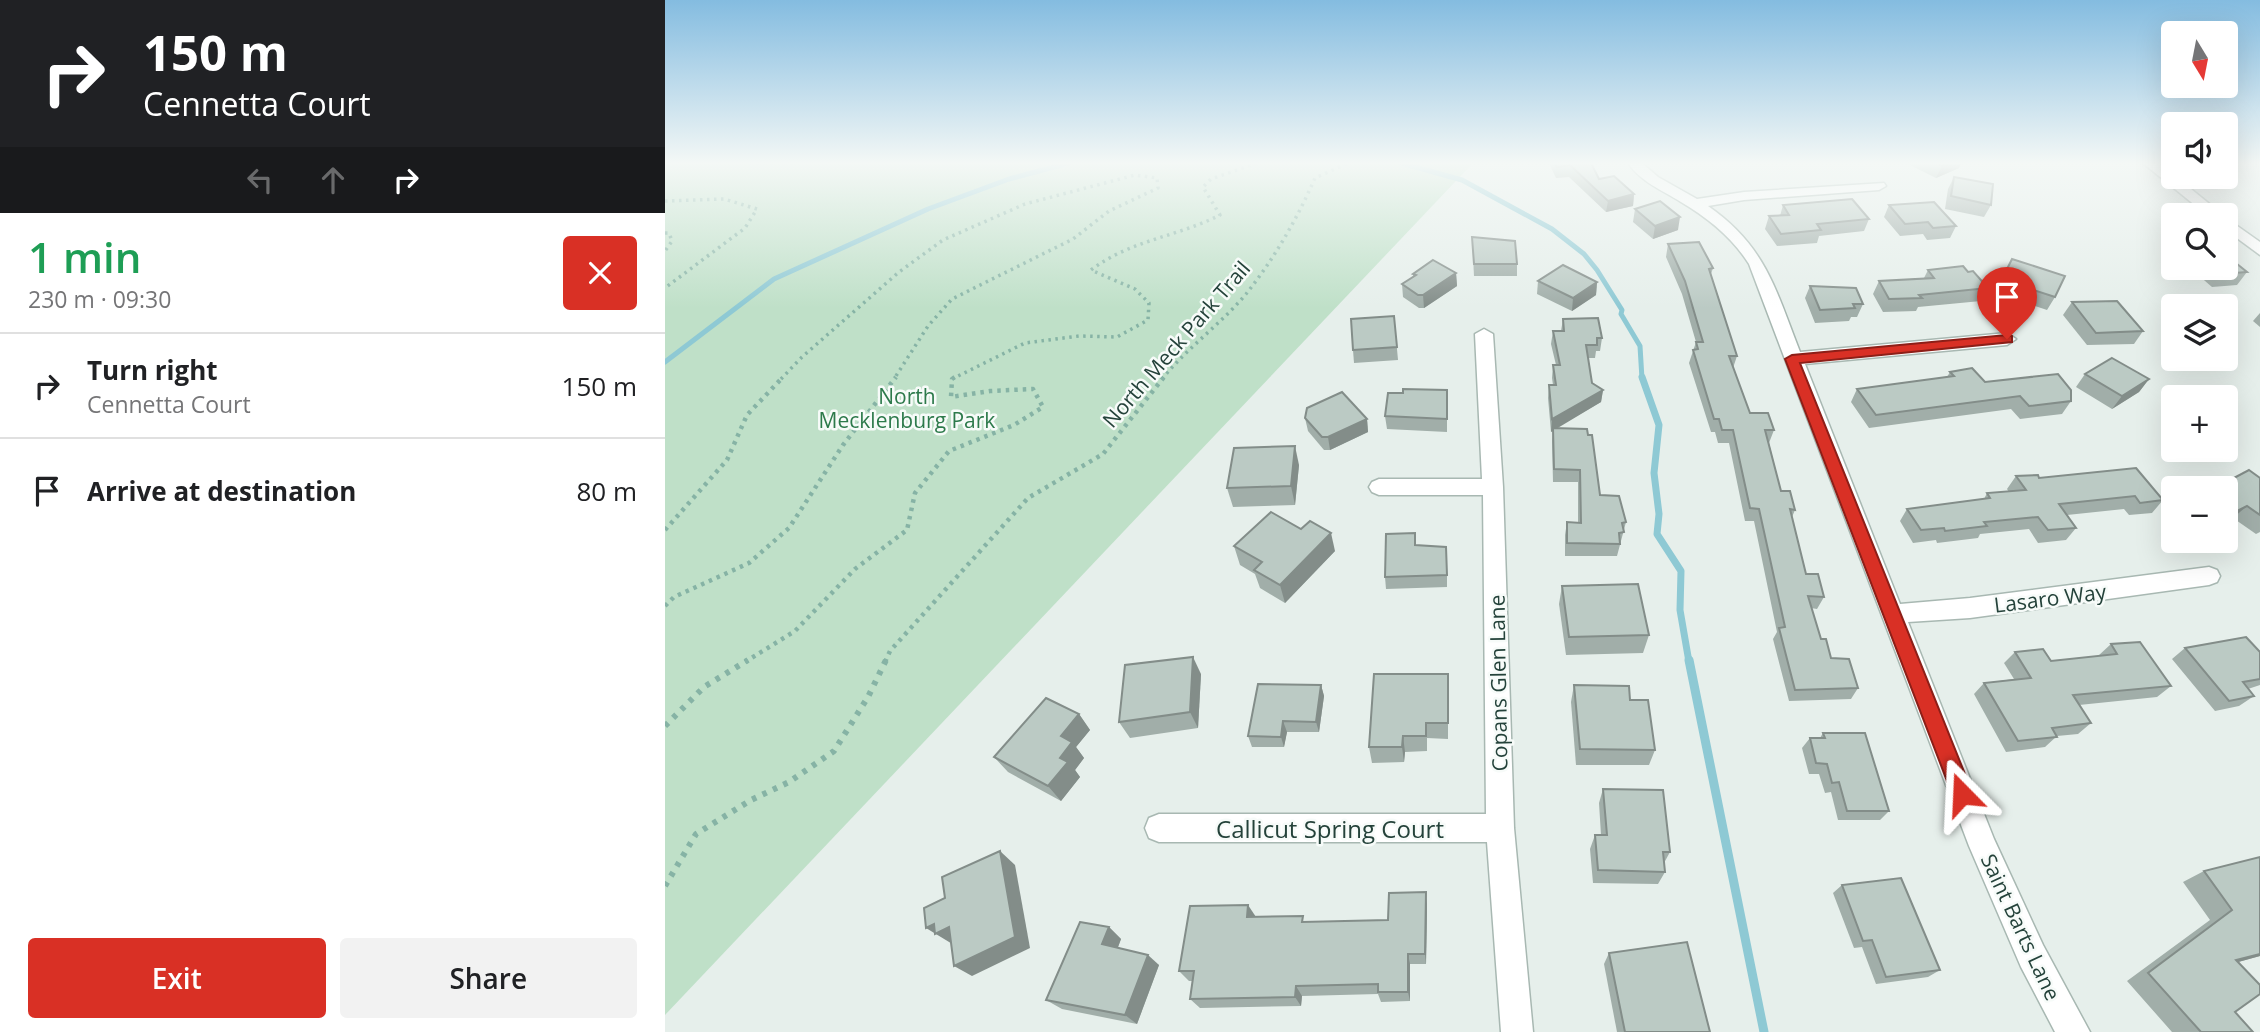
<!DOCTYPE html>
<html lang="en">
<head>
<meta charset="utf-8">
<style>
	:root { --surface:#fff; --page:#f2f2f2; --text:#202124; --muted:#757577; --line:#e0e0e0; --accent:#d93025 }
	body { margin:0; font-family:"Open Sans",sans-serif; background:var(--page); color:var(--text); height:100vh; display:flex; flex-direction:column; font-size:26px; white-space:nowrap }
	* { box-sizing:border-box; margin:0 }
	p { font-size:23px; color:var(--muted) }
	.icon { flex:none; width:38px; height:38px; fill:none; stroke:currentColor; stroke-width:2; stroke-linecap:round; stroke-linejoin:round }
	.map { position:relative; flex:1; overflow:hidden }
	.side { display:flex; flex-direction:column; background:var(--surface); width:665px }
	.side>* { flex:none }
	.guide { background:#202124; color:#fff; overflow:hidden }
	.needle { width:46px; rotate:170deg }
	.controls { position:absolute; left:1496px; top:21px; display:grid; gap:14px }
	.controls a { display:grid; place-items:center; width:77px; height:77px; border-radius:7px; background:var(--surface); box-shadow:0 7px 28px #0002; font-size:35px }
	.pin { position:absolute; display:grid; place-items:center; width:60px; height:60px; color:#fff; margin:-72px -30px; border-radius:50% 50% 50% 0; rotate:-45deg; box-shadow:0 0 7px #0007 }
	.pin .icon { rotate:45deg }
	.me { position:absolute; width:77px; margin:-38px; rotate:339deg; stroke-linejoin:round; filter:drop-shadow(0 0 5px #0008) }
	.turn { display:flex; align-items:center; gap:24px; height:147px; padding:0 28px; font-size:32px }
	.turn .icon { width:91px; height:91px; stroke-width:2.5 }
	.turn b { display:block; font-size:49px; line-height:60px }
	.lanes { display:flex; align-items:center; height:66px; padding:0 28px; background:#0003; justify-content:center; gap:35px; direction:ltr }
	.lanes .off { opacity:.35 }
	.round { display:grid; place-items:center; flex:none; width:74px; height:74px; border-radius:7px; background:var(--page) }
	.summary { display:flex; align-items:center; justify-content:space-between; height:119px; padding:0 28px }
	h1 { font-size:42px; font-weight:600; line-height:52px; color:#1e9e55 }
	.cta { display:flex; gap:14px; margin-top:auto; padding:14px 28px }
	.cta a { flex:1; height:80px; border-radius:7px; background:var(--accent); color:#fff; font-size:28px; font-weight:600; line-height:80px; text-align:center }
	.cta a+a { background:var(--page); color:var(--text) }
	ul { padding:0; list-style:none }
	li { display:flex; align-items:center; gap:21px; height:105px; padding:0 28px; border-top:2px solid var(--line) }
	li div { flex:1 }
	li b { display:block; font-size:26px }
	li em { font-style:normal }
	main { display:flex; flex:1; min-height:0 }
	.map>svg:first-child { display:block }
	.green { fill:#bfe0c8 }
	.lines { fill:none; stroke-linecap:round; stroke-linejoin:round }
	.stream-far2 { stroke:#8ec9d4; stroke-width:5 }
	.stream-far1 { stroke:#8ec9d4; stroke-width:7 }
	.stream { stroke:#8ec9d4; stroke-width:9 }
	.minor-casing { stroke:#a8b8b2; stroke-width:3 }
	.path-far2 { stroke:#86b3a5; stroke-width:3.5; stroke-dasharray:2.5 4.5; stroke-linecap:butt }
	.path-far1 { stroke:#86b3a5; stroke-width:4.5; stroke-dasharray:3.5 5; stroke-linecap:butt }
	.path { stroke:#86b3a5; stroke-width:6; stroke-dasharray:4.5 7; stroke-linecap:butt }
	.minor { fill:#fff; fill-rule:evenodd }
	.wall { fill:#a1aea9 }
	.shaded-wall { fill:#838d89 }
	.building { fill:#bbcac4; stroke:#838d89; stroke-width:2 }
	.route { fill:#d93025; stroke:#8d1f18; stroke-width:2 }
	.labels { text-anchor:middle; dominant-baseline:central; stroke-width:5; stroke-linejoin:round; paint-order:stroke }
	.street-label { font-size:21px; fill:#24423a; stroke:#f7fbf9 }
	.park-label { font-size:21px; fill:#2d7a4b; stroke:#f7fbf9 }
	.near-street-label { font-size:24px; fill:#24423a; stroke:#f7fbf9 }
</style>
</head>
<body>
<main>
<section class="side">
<div class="guide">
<div class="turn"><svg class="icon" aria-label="right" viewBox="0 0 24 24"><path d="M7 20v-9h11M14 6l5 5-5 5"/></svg><div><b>150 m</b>Cennetta Court</div></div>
<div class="lanes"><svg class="icon off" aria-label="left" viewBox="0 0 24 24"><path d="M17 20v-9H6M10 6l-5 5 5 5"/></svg><svg class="icon off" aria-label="ahead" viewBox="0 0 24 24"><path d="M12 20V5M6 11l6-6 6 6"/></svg><svg class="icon" aria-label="right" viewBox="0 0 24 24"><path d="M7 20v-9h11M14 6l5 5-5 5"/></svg></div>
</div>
<div class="summary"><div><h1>1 min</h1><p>230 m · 09:30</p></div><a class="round" style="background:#d93025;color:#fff"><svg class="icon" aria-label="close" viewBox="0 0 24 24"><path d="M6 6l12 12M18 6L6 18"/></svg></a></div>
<ul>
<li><svg class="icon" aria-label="right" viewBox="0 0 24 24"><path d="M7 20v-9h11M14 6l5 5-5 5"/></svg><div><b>Turn right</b><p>Cennetta Court</p></div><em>150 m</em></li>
<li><svg class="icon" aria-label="arrive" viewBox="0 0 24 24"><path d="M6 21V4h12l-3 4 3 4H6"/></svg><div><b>Arrive at destination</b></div><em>80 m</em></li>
</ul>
<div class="cta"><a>Exit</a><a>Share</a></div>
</section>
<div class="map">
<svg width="1595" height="1032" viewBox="0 0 1595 1032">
	<rect width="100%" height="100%" fill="#e6efeb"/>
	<path class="green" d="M0 163H808L0 1015Z"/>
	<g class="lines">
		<g class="stream-far2">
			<path d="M736 163 797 180 887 229 919 254 932 270 957 310 956 314 975 346 977 379"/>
			<path d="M0 362 109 279 263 209 344 179 404 163"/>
		</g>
		<path class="stream-far1" d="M977 377 994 425 989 473 994 514 992 534 1016 571 1015 610 1024 662"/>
		<path class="stream" d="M1024 660 1099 1032"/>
		<g class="minor-casing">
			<g id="minor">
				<path d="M963 163H977L993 177 1032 199 1079 192 1219 183 1221 186 1214 190 1079 200 1043 206C1101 246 1111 291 1135 352L1342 333 1351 339 1342 345 1140 364 1235 604 1305 598 1544 567 1552 570 1555 576 1552 582 1544 585 1305 618 1243 622 1329 839 1378 945 1425 1032H1390L1356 967 1304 846 1084 264C1067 237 1043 218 1016 202 997 190 976 182 963 163Z"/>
				<path d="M1478 163H1494L1558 215H1542Z"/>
				<path d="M1561 218 1595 242V255L1561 230Z"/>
				<path d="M819 329 828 334 838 487 849 828 868 1032H836L822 842H494L484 838 480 828 484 818 494 814H821L818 495H714L707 492 704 487 707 482 714 479H817L810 334Z"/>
			</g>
		</g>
		<g class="path-far2">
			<path d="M77 163H134"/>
			<path d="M0 201 59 199 92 209 80 228 0 288"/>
			<path d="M0 233H4L7 241 0 251"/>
			<path d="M116 379 137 357 234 272 278 240 360 204 470 175 492 178 493 188 444 211 408 239 287 299 263 326 229 379"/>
			<path d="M287 379 360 343 414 336 452 337 483 320 484 303 470 289 426 270C465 240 512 237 555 215L538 187 546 179 592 163"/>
			<path d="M497 379C523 347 556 324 581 294 609 259 632 219 650 178L683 163"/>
		</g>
		<g class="path-far1">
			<path d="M0 530 62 460 82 415 118 377"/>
			<path d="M0 606 9 597 84 563 124 528 178 445 231 377"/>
			<path d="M80 662 130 631 190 569 242 530 250 493 284 451 349 425 378 407 368 389 325 391 286 397 287 379 290 377"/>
			<path d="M220 662 225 651 363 498 438 454 499 377"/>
		</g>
		<g class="path">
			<path d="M0 726 39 687 83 660"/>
			<path d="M0 886 31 834 86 800 124 782 169 751 203 697 221 660"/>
		</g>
		<use href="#minor" class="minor"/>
	</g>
	<g class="wall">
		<path d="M884 163H926L934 179 969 194 968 206 941 212 904 177 891 178Z"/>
		<path d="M1241 163H1296L1294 168 1271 178Z"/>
		<path d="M1289 177 1326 205 1319 217 1280 209 1283 189Z"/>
		<path d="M1118 205 1204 219 1199 231 1154 236 1152 243 1112 246 1100 229 1104 216H1115Z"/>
		<path d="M1224 205 1291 226 1285 238 1262 240 1258 234 1235 236 1219 217Z"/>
		<path d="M970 209 1013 230 988 239 968 222Z"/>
		<path d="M807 237 852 264V276H809Z"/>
		<path d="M1003 244 1048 268 1046 274 1072 356 1068 368 1085 413 1109 430 1104 443 1116 491 1130 510 1127 517 1141 574 1159 597 1152 609 1146 608 1156 639 1166 658 1193 688 1186 699 1124 701 1108 639 1112 632 1089 521H1080L1064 443H1053L1050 432H1046L1024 363 1031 342 1017 294 1001 257Z"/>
		<path d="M1347 259 1390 297 1382 310 1346 298 1325 300Z"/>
		<path d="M1525 268H1561L1582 272 1572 285 1547 287Z"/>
		<path d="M1263 270 1303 272 1323 288 1316 301 1253 307 1251 311 1218 312 1208 294 1214 281 1259 278Z"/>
		<path d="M791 273 792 286 759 308H754L738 297 737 284 748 277V274Z"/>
		<path d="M873 281 932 282 931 295 907 311 872 294Z"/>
		<path d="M1145 286 1198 304 1192 317H1186L1184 321 1150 323 1140 298Z"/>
		<path d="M1407 302 1478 331 1469 344 1422 345 1398 315Z"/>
		<path d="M1595 313V327L1588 321Z"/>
		<path d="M729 316 733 360 689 363 688 350Z"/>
		<path d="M898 319 937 338 935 351H931L930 358H923L927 383 938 390 936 402 891 428 935 495 961 522 952 556H900V535L902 522 913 523V482H888L887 441 888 430 886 432 883 398 884 385H888L887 378 888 365H891L886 344 888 331H896Z"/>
		<path d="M1285 372 1320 382 1406 401 1397 414 1355 419 1346 409 1204 428 1186 402 1192 389 1282 377Z"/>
		<path d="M1420 374 1484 379 1474 392 1447 409 1411 387Z"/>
		<path d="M782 390V432L722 429 720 416Z"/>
		<path d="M640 418 702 419 703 432 665 450H659L643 431Z"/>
		<path d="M634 465 630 505 568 507 562 488Z"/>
		<path d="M1351 476 1374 478 1498 500 1487 513 1464 515 1459 509 1402 515 1411 528 1401 540 1373 543 1364 529 1315 534 1313 538 1272 543 1271 540 1248 543 1235 521 1242 509 1319 499 1322 493 1344 492 1342 489Z"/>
		<path d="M1595 478V532L1591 534 1568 518 1561 522V488Z"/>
		<path d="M751 545 782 575V587L721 589 720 577Z"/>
		<path d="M569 546 670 551 620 603 595 588 590 574 575 565Z"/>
		<path d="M897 586 984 635 978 653 901 655 894 604Z"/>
		<path d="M1446 644 1506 686 1492 697 1414 705 1426 723 1413 734 1392 736 1380 747 1341 752 1309 694 1319 683 1349 679 1339 663 1350 652 1386 661 1433 656Z"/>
		<path d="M1520 648 1595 652V685L1583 689 1589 696 1574 706 1550 711 1507 659Z"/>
		<path d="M536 674 533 728 465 738 454 722Z"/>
		<path d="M783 674V739L762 738V751L740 752 739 762 707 763 704 747Z"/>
		<path d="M656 685 659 696 654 732H622L619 747H587L583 736Z"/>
		<path d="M909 685 965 700 990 750 984 765H911L906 702Z"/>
		<path d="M414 714 425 730 411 747 419 758 410 770 415 777 396 801 343 772 329 757Z"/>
		<path d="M1158 733 1224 811 1215 820H1173L1166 792 1160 793 1154 774H1144L1137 748 1145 738H1155Z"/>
		<path d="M938 789 1005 852 999 863 1000 872 993 884 928 883 925 849 930 835H936L934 803Z"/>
		<path d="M1595 857V956L1573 962 1570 1012 1588 1032H1507L1462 981 1545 920 1518 882 1539 871Z"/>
		<path d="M1177 885 1275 970 1263 977 1211 984 1197 947 1189 948 1168 893Z"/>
		<path d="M762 904 761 964H745V1001L716 1002 713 994 637 996 636 1006 535 1008 525 999 528 981H524L514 971 591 917 640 922 723 920Z"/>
		<path d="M444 927 456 939 453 947 494 965 472 1024 397 1009 381 1000Z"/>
		<path d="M944 953 1045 1032H952L939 964Z"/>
	</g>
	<g class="shaded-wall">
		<path d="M1283 163H1296L1294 168 1271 178 1277 166Z"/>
		<path d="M969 194 968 206 941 212 943 201Z"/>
		<path d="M1015 217 1013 230 988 239 990 226Z"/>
		<path d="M791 273 792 286 759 308 758 295Z"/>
		<path d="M932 282 931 295 907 311 908 298Z"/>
		<path d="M1484 379 1474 392 1447 409 1457 396Z"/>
		<path d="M938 390 936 402 886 432 887 419Z"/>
		<path d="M702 419 703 432 665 450 663 437Z"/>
		<path d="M630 446 634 465 630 505 626 486Z"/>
		<path d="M1582 506 1568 518 1561 522V520L1570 512Z"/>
		<path d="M666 533 670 551 620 603 615 585Z"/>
		<path d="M528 657 536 674 533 728 525 712Z"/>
		<path d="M656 685 659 696 654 732 651 722Z"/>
		<path d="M414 714 425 730 411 747 419 758 410 770 415 777 396 801 383 786 395 758 396 736Z"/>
		<path d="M618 721 622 732 619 747 616 737Z"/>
		<path d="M738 736 740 752 739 762 737 747Z"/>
		<path d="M335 851 350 865 365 948 307 976 289 966Z"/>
		<path d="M761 892 762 904 761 964 760 954Z"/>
		<path d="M583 905 591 917H582Z"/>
		<path d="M269 924 284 927 289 945 261 928Z"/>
		<path d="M444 927 456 939 450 955 437 944Z"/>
		<path d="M743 954 745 964V1001L743 992Z"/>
		<path d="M1595 954V956L1548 969 1571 960Z"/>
		<path d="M483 955 494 965 472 1024 460 1015Z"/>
		<path d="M631 986 637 996 636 1006 630 997Z"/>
	</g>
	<g class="building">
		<path d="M890 163H926L934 179 949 176 969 194 943 201 905 165 892 167Z"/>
		<path d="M1271 163H1283L1277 166Z"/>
		<path d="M1289 177 1328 184 1326 205 1286 196Z"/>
		<path d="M1187 199 1204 219 1152 224 1156 230 1116 234 1104 216 1124 215 1118 205Z"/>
		<path d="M995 201 1015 217 990 226 970 209Z"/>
		<path d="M1269 202 1291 226 1268 228 1263 222 1240 224 1224 205Z"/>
		<path d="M807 237 850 241 852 264H809Z"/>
		<path d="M1034 242 1048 268 1044 269 1072 356H1064L1085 413H1103L1109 430H1100L1116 491H1125L1130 510 1125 509 1141 574H1153L1159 597 1143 596 1156 639H1161L1166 658 1184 659 1193 688 1130 690 1114 628 1120 627 1094 509 1085 508 1068 430H1057L1054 419H1049L1028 350 1033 349 1031 342H1038L1020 281 1003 244Z"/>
		<path d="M1561 255 1582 272 1557 274 1550 268H1561Z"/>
		<path d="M1347 259 1400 276 1390 297 1353 285 1333 287Z"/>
		<path d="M768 260 791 273 758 295H753L737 284 751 275 748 274Z"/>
		<path d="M898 265 932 282 908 298 873 281Z"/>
		<path d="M1298 266 1303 272 1308 271 1323 288 1254 295 1257 298 1224 299 1214 281 1269 278 1263 270Z"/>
		<path d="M1145 286 1191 288 1198 304H1188L1190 308 1155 310Z"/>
		<path d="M1452 301 1478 331 1431 333 1407 302Z"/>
		<path d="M729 316 732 347 688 350 686 319Z"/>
		<path d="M933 318 937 338H932V345H921L927 383 938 390 887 419 884 385H891L888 365H895L888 331H899L898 319Z"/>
		<path d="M1447 358 1484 379 1457 396 1420 374Z"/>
		<path d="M1307 368 1320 382 1393 374 1406 390V401L1364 406 1355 396 1211 415 1192 389 1289 376 1285 372Z"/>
		<path d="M738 389 782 390V419L720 416 723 393H738Z"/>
		<path d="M677 392 702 419 663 437H657L640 418 642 408Z"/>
		<path d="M888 428 922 429 923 435H927L935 495 954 496 961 522 957 523 959 532 954 533 955 544 902 543V522L916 523 915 470 889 469Z"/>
		<path d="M630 446 626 486 562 488 569 448Z"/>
		<path d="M1471 468 1498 500 1475 503 1470 496 1394 504 1411 528 1383 530 1373 517 1319 522 1322 526 1280 531 1279 528 1256 530 1242 509 1325 498 1322 493 1361 490 1351 476 1373 475 1374 478Z"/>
		<path d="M1584 470 1595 478V515L1582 506 1570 512 1561 506V488H1550Z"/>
		<path d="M606 512 636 529 645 521 666 533 615 585 589 570 597 562 569 546Z"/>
		<path d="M750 533V545L781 547 782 575 720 577 721 534Z"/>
		<path d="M973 584 984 635 904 637 897 586Z"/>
		<path d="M1581 637 1595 652V679L1578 682 1589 696 1564 701 1520 648Z"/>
		<path d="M1475 642 1506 686 1408 695 1426 723 1387 728 1392 737 1353 741 1319 683 1366 678 1350 652 1378 649 1386 661 1452 654 1446 644Z"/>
		<path d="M528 657 525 712 454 722 460 665Z"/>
		<path d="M709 674H783V723H761V736H738L737 747H704Z"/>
		<path d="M593 684 656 685 651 722 618 721 616 737 583 736Z"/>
		<path d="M909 685 964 686 965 700H983L990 750 915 749Z"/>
		<path d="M381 698 414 714 396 736 407 742 395 758 403 762 383 786 329 757Z"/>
		<path d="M1158 733H1200L1224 811H1182L1174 782 1167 783 1162 764 1151 763 1145 738H1160Z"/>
		<path d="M938 789 998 790 1005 852H998L1000 872 933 870 930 835H942Z"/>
		<path d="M335 851 350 937 289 966 284 927 270 934 269 924 261 928 259 908 280 898 277 877Z"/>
		<path d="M1595 857V954L1571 960 1595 985V994L1570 1012 1588 1032H1536L1483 973 1567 910 1539 871Z"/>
		<path d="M1236 878 1275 970 1221 977 1207 940 1198 941 1177 885Z"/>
		<path d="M761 892 760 954H743V992H713V984L631 986 630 997 525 999 529 971H514L525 906 583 905 582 917 638 916 637 922 723 920 724 893Z"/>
		<path d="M415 922 444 927 437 944 483 955 460 1015 381 1000Z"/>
		<path d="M1022 942 1045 1032H960L944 953Z"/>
	</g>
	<linearGradient id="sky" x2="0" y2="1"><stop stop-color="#84bce0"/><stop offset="0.53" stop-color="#f4f8f6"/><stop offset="1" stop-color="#f4f8f6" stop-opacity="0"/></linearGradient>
	<rect width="1595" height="308" fill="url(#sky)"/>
	<path class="route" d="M1342 335 1347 336V342L1135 363 1308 794 1305 801 1297 804 1290 801 1287 794 1120 359 1127 355Z"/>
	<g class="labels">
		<g class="street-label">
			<text transform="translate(511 344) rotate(-49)">North Meck Park Trail</text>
			<text transform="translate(1385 598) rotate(-7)">Lasaro Way</text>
			<text transform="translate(833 683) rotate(-91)">Copans Glen Lane</text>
			<text transform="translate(1356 927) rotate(65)">Saint Barts Lane</text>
		</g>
		<g class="park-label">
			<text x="242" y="396">North<tspan x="242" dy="24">Mecklenburg Park</tspan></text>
		</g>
		<g class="near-street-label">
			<text x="665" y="828">Callicut Spring Court</text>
		</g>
	</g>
</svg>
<div class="controls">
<a><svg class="needle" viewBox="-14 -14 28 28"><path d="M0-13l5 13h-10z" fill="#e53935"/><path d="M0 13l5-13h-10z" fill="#757577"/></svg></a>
<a><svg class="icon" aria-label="sound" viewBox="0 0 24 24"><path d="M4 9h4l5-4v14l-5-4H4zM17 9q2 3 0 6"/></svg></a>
<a><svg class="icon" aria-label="search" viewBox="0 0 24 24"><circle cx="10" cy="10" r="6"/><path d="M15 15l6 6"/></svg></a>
<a><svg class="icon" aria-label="layers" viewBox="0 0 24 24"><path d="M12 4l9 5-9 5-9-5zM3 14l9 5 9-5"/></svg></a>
<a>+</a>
<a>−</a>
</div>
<div class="pin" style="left:1342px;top:339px;background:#d93025"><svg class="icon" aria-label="arrive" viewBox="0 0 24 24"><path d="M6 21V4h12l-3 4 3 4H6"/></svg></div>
<svg class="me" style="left:1297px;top:794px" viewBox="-20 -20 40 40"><path d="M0-17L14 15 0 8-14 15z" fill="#d93025" stroke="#fff" stroke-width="4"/></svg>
</div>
</main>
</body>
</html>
